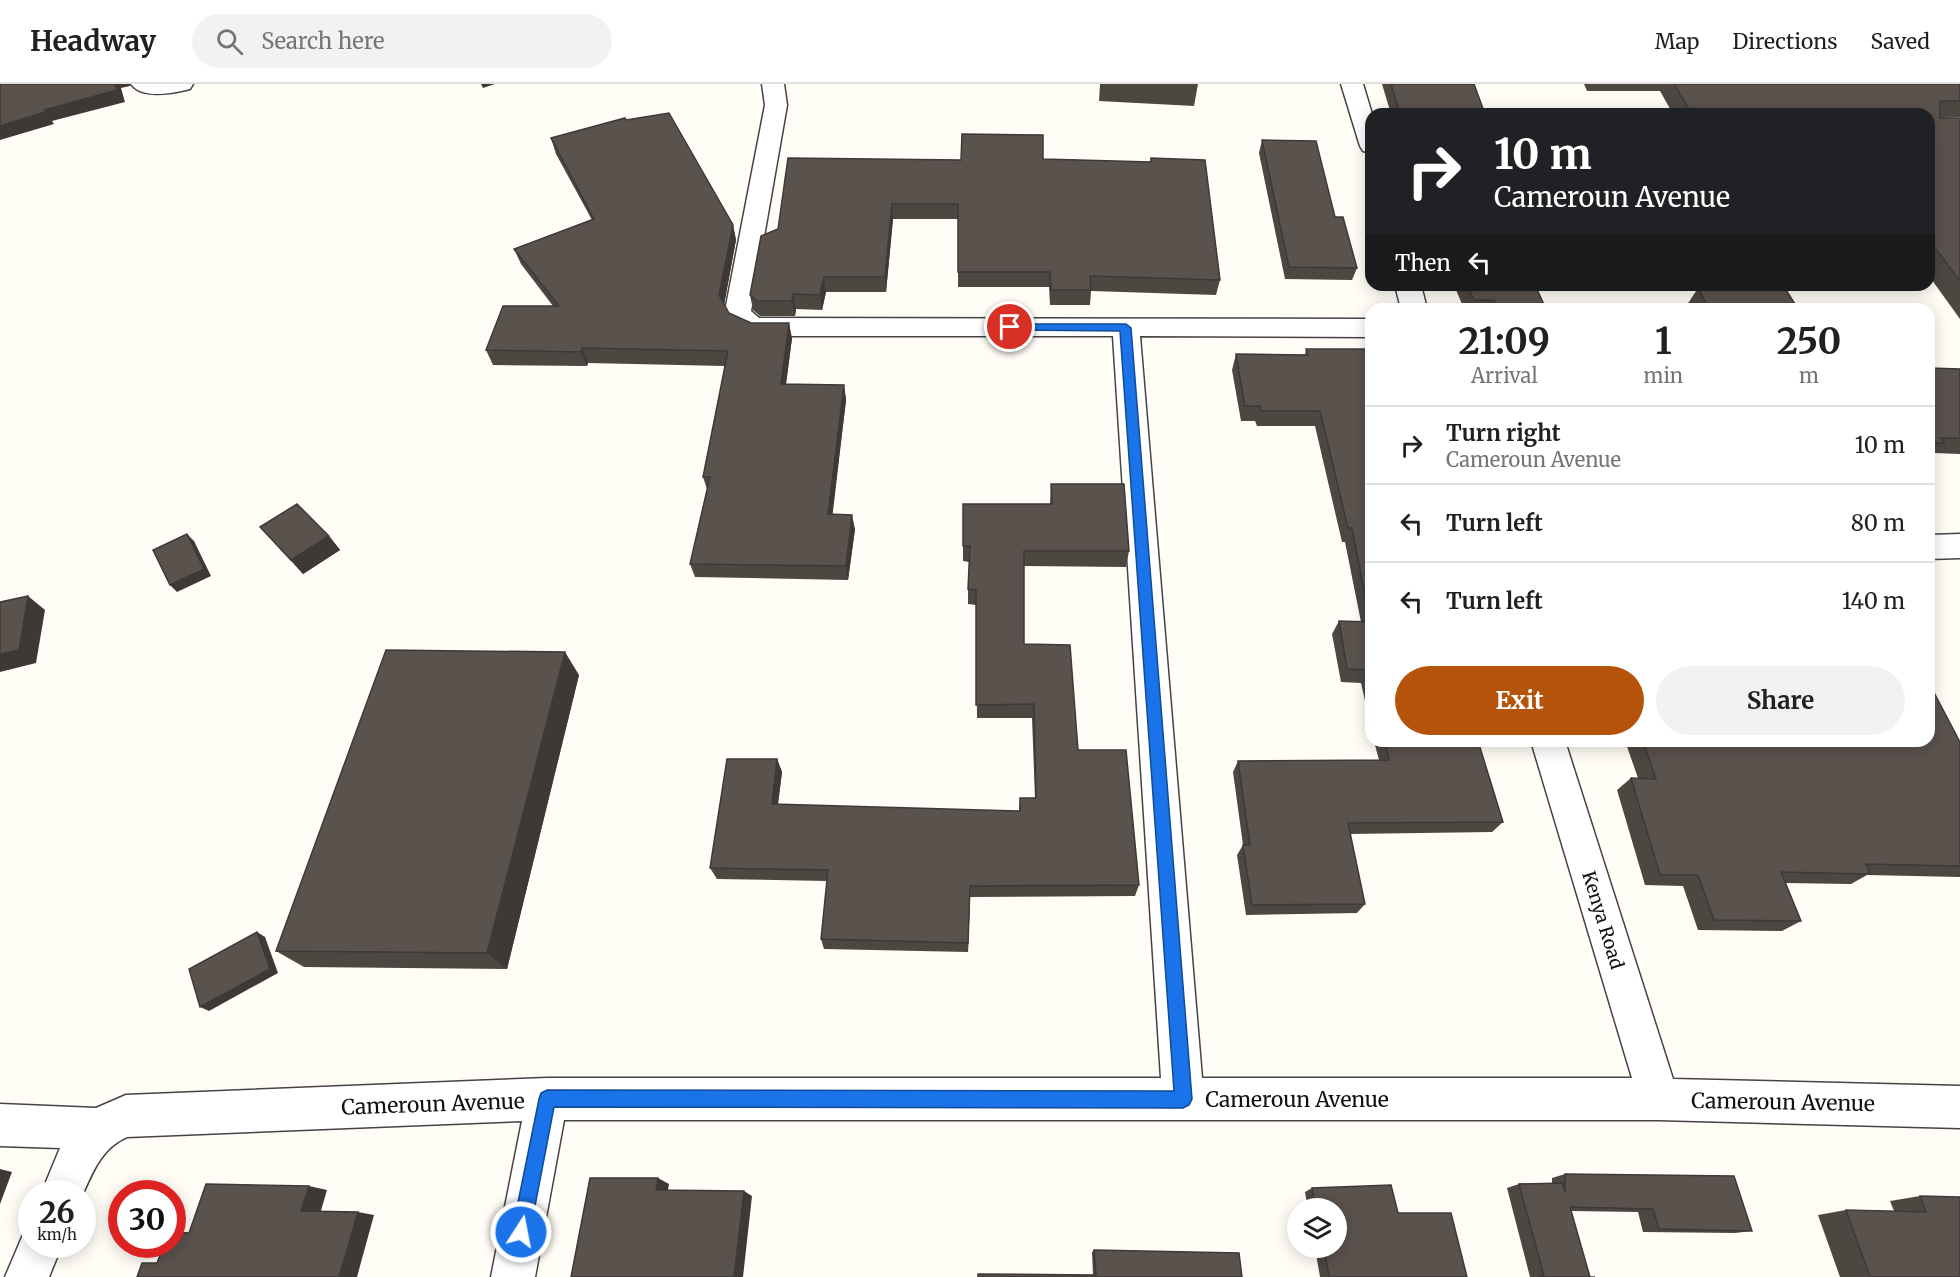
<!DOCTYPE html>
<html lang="en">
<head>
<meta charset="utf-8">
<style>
	:root { --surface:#fff; --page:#f2f2f2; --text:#202124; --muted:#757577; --line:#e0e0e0; --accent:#b45309 }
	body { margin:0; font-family:Merriweather,serif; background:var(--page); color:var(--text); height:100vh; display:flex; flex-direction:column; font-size:22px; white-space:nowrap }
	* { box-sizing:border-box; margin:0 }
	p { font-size:20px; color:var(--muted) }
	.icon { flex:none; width:33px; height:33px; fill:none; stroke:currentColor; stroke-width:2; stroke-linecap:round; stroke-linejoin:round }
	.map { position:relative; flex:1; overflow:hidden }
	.sheet { position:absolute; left:1365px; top:219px; width:570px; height:444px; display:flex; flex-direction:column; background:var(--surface); border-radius:18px; box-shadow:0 3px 15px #0003 }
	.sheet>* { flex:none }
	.hud { position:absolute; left:1365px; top:24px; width:570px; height:183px; border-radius:18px; box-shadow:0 3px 15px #0003; background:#202124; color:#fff; overflow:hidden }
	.tools { position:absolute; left:1287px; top:1114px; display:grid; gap:12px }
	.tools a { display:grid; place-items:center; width:60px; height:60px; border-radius:50%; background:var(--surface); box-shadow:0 3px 15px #0003; font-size:30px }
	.speed { position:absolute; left:18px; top:1096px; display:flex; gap:12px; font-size:30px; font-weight:700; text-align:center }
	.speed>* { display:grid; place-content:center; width:78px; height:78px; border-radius:50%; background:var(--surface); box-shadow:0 3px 15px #0003; line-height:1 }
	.speed small { font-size:15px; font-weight:400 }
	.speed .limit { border:9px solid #d22; background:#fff; color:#111 }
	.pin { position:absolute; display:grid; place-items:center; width:51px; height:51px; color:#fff; margin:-26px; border:3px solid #fff; border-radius:50%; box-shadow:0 2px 6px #0007 }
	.me { position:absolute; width:66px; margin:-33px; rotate:11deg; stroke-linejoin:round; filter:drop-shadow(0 0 4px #0008) }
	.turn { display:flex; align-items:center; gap:21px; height:126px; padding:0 30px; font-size:27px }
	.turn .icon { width:78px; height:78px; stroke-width:2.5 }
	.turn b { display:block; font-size:42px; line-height:51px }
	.then { display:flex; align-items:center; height:57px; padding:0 30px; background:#0003; gap:12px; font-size:22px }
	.eta { display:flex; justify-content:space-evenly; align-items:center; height:102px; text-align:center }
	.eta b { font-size:36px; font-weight:700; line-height:42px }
	.action { display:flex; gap:12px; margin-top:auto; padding:12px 30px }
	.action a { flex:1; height:69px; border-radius:36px; background:var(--accent); color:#fff; font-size:24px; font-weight:700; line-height:69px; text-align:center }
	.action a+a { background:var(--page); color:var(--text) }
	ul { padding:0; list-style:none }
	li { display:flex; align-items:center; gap:18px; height:78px; padding:0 30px; border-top:2px solid var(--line) }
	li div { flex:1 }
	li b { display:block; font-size:22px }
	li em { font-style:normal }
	header { display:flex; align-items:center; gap:36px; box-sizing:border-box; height:84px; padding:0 30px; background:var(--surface); border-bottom:2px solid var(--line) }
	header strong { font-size:28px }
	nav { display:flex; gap:33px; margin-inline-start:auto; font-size:21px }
	.search { width:420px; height:54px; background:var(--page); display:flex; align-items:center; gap:15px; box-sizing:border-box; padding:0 21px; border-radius:33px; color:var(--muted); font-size:22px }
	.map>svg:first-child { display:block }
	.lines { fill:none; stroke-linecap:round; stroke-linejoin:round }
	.minor-casing { stroke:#444; stroke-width:3 }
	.minor { fill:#fff; fill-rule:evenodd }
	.wall { fill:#4d4742 }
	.shaded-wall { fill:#3f3936 }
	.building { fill:#5a524d; stroke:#3f3936; stroke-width:1.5 }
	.route { fill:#1a73e8; stroke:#114b97; stroke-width:1.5 }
	.labels { text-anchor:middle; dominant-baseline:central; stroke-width:6; stroke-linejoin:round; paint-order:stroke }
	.street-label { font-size:18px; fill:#111; stroke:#fff }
	.near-street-label { font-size:21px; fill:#111; stroke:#fff }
</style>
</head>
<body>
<header>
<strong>Headway</strong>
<div class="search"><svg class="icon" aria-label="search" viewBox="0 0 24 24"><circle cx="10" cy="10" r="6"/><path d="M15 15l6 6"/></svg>Search here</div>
<nav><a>Map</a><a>Directions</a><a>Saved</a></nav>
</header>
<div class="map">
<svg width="1960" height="1193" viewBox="0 0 1960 1193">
	<rect width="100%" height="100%" fill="#fffdf5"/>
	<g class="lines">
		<g class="minor-casing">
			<g id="minor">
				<path d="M131 0H193L190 5C174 9 142 16 131 0Z"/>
				<path d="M762 0H784L787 21 751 227 759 234 1371 235V253L1140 252 1202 994H1632L1531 657H1565L1673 995 1960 1002V1044L1659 1036H564L535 1193H491L522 1037 127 1053C102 1064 93 1087 82 1112V1110H41L60 1064 0 1062V1020L96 1024 126 1011 547 994H1161L1113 252H754L735 243 725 227 765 21Z"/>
				<path d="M1341 0H1363L1372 30 1371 69 1363 67 1360 62Z"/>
				<path d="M1395 201H1421L1427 225H1401Z"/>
				<path d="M1960 450V474L1929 475V451Z"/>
				<path d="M32 1143V1161H62L49 1193H5L25 1146Z"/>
			</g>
		</g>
		<use href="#minor" class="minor"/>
	</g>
	<g class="wall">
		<path d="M1100 0H1198L1194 22 1099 17Z"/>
		<path d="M1382 0H1474L1485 30H1391Z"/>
		<path d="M1584 0H1960V33H1940L1960 34V235L1929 192V30H1673L1660 7H1587Z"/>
		<path d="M626 36 733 141 736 156 724 220 729 229 751 239 792 254 786 300 844 301 846 316 832 430 855 445 848 496 695 493 690 480 707 405 703 393 725 282 588 279 587 282 493 281 486 266 553 222 521 180 514 165 592 136 556 70 551 54Z"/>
		<path d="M1262 56 1335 133 1357 184 1352 196 1285 195 1259 69Z"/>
		<path d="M1151 74 1220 196 1216 211 1091 207 1090 221H1050L1049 203H958V135H893L886 208H826L822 226 796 225 795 232H760L753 226 750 211 961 76 1043 75 1150 78Z"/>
		<path d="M1454 201H1535L1546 225H1464Z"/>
		<path d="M1703 201H1783L1798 225H1689L1687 221 1698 204H1705Z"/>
		<path d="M1306 265H1371V643L1361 599 1341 598 1332 550 1339 537 1361 538 1345 458H1342L1315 342H1257L1255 337H1241L1232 286 1236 270 1305 271Z"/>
		<path d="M1929 284 1960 285V370L1934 369 1929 375Z"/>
		<path d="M1051 400 1129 467 1126 483 1024 482V560L1078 666 1139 801 1135 812 970 813 968 868 824 865 821 855 827 797 717 795 710 784 777 675 782 688 778 721 1019 727 1020 714H1035L1032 634H977L976 521 968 520V505L969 478 963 477V462L1050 420Z"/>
		<path d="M260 443 329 452 340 466 303 490Z"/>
		<path d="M579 591 507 885 304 883 276 867Z"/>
		<path d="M1374 657H1478L1503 738 1492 748 1350 750 1365 820 1357 829 1246 831 1237 771 1243 761 1233 688 1238 677 1379 676Z"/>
		<path d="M1625 657 1960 658V793L1867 791 1851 800 1785 799 1801 837 1782 847 1698 846 1683 802 1645 801 1617 706 1631 694H1638Z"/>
		<path d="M1565 1090 1752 1147 1735 1149 1643 1148 1638 1128 1571 1127 1590 1193H1595H1530L1507 1104 1519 1100 1552 1099V1094Z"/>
		<path d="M1312 1104 1398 1129 1467 1193H1320L1315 1164H1336V1125H1308L1305 1108Z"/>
		<path d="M1920 1112 1960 1193H1840L1818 1131 1846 1126 1894 1127 1890 1117Z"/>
		<path d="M1094 1166 1242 1193 1093 1191 1092 1168Z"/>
	</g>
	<g class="shaded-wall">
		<path d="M115 0H131L130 2 121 4 125 18 52 37 54 40 0 56V42Z"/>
		<path d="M481 0H495L483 4Z"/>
		<path d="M892 120 893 135 886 208 885 193Z"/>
		<path d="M733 141 736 156 723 227 719 211Z"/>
		<path d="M824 193 826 208 822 226 820 211Z"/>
		<path d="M793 210 796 225 795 232 792 217Z"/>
		<path d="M789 239 792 254 784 315 781 300Z"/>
		<path d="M582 264 588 279 587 282 581 268Z"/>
		<path d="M844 301 846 316 831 444 828 430Z"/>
		<path d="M852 431 855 445 848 496 846 482Z"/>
		<path d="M187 450 194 457 211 492 177 508 170 501Z"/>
		<path d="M329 452 340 466 303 490 291 476Z"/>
		<path d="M28 512 45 526 36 579 0 588V570Z"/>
		<path d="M565 568 579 591 507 885 487 869Z"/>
		<path d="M777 675 782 688 776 733 772 720Z"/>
		<path d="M970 802V813L968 868V859Z"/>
		<path d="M257 848 265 853 278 889 209 927 200 923Z"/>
		<path d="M0 1085 12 1088 0 1120Z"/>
		<path d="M658 1094 669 1100 667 1112 656 1106Z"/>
		<path d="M309 1102 327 1106 320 1130 301 1127Z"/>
		<path d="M744 1107 752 1112 743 1193H734Z"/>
		<path d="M358 1128 374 1131 357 1193H339Z"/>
	</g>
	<g class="building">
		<path d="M0 0H115L117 6 44 26 45 28 0 42Z"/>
		<path d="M1391 0H1474L1485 30H1400Z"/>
		<path d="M1674 0H1960V17H1940V34H1960V197L1929 156V30H1692Z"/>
		<path d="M669 29 733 141 719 211 729 229 751 239H789L781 300 844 301 828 430 852 431 846 482 690 480 710 393H703L728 267 582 264 581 268 486 266 503 222H559L514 165 594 135 551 54 625 34 626 36Z"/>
		<path d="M962 50 1043 51V75L1151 78V74L1205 76 1220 196 1090 192 1091 206H1051L1050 188H958V120H892L885 193H824L820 211 793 210 792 217H757L750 211 761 152 778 145 788 74 961 76Z"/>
		<path d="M1262 56 1316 57 1335 133H1343L1357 184 1289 183Z"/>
		<path d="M1467 201H1535L1546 225H1498L1494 216H1474Z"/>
		<path d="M1722 201H1783L1798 225H1709L1698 204 1724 205Z"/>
		<path d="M1306 265H1371V598L1368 586 1347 585 1339 537 1370 538 1352 444H1348L1320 327H1261L1260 322H1245L1236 270 1308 271Z"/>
		<path d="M1929 284 1960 285V354H1941L1945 359H1929Z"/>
		<path d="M1051 400H1124L1129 467H1024V560L1070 561 1078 666H1126L1139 801 970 802 968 859 821 855 828 786 710 784 727 675H777L772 720 1020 727V714H1036L1034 620 976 621V506L968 505 970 462H963V420H1052Z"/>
		<path d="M297 420 329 452 291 476 260 443Z"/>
		<path d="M187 450 204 485 170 501 153 466Z"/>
		<path d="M28 512 19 566 0 570V518Z"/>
		<path d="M386 566 565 568 487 869 276 867Z"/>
		<path d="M1929 599 1960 658V782L1866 780 1870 790 1781 788 1801 837 1714 836 1698 791H1660L1631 694 1656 695 1643 657H1929Z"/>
		<path d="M1385 657H1478L1503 738 1348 739 1365 820 1252 821 1243 761H1250L1238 677 1389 676Z"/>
		<path d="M257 848 270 885 200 923 189 885Z"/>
		<path d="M1565 1090 1734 1092 1752 1147 1659 1145 1653 1125 1570 1123 1590 1193H1595H1540L1539 1192H1544L1519 1100 1562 1099 1565 1108Z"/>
		<path d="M590 1094H658L656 1106 744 1107 734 1193H571Z"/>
		<path d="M206 1100 309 1102 301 1127 358 1128 339 1193H137L142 1179H157L164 1161H172V1148L189 1149Z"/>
		<path d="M1391 1101 1398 1129H1451L1467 1193H1329L1324 1164H1336V1125H1316L1312 1104Z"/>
		<path d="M1920 1112 1960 1113V1193H1870L1846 1126 1926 1128Z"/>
		<path d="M1094 1166 1239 1169 1242 1193H978V1190L1096 1191Z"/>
	</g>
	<path class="route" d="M1010 240H1126L1131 244 1192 1015 1189 1021 1183 1024 554 1023 530 1148 528 1155 521 1157 515 1155 512 1148 539 1015 541 1009 547 1006 1174 1007 1120 247 1006 246V241Z"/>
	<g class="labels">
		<g class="street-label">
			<text transform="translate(1603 836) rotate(73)">Kenya Road</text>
		</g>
		<g class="near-street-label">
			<text x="1297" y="1015">Cameroun Avenue</text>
			<text transform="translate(1783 1018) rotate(1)">Cameroun Avenue</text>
			<text transform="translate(433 1020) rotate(-2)">Cameroun Avenue</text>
		</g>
	</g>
</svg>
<div class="tools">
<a><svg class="icon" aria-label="layers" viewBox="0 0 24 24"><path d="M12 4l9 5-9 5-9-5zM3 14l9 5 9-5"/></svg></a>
</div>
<div class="speed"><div>26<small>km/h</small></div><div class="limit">30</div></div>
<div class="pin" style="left:1010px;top:243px;background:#d93025"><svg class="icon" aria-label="arrive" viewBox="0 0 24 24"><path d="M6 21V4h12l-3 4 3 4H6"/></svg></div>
<svg class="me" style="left:521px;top:1148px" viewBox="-20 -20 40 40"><circle r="17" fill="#1a73e8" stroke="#fff" stroke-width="3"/><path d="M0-11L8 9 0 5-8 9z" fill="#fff"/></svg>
<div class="hud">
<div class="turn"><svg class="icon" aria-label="right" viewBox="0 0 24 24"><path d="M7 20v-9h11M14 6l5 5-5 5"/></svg><div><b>10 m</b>Cameroun Avenue</div></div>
<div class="then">Then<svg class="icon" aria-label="left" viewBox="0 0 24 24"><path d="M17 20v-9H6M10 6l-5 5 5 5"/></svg></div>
</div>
<section class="sheet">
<div class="eta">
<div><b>21:09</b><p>Arrival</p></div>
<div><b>1</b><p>min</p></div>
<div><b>250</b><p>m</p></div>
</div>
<ul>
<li><svg class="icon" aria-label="right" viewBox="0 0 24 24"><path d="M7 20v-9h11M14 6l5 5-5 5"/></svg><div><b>Turn right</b><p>Cameroun Avenue</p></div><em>10 m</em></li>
<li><svg class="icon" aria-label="left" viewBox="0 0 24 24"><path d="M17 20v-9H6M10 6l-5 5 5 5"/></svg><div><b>Turn left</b></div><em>80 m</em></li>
<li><svg class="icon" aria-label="left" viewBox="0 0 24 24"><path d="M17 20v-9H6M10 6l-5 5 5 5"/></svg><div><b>Turn left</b></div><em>140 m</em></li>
</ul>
<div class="action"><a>Exit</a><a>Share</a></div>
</section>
</div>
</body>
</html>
